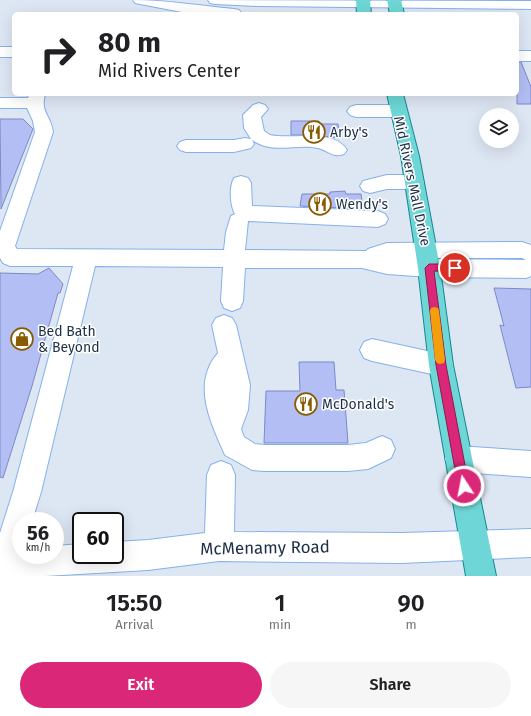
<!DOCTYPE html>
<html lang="en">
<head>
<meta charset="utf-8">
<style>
	:root { --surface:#fff; --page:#f6f6f6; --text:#202124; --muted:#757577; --accent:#db2777 }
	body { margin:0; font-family:"Fira Sans",sans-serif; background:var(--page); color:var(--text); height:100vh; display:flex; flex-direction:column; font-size:15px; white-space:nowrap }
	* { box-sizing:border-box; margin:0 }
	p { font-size:13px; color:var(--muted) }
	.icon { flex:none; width:22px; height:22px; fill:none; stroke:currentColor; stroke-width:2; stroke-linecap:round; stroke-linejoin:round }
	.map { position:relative; height:576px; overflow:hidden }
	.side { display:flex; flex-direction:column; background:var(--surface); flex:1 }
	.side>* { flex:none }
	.hud { position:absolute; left:12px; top:12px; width:507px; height:84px; border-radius:6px; box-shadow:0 4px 16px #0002; background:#fff; color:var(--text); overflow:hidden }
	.fabs { position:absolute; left:479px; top:108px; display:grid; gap:8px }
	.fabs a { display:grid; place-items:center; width:40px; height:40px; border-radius:50%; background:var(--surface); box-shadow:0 4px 16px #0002; font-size:20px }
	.speed { position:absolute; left:12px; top:512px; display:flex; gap:8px; font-size:20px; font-weight:700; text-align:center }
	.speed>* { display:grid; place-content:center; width:52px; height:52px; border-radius:50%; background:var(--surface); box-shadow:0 4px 16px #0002; line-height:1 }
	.speed small { font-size:10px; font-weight:400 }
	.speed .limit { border:2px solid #111; border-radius:6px; background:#fff; color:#111 }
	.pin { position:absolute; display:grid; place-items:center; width:34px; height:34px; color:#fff; margin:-17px; border:2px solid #fff; border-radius:50%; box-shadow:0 1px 4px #0007 }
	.me { position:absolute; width:44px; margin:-22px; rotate:349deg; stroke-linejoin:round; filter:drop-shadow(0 0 3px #0008) }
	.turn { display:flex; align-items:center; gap:14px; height:84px; padding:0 20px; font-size:18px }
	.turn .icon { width:52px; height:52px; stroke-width:2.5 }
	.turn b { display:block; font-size:28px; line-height:34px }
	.eta { display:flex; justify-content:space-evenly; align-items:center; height:68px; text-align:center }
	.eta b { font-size:24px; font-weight:600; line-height:28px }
	.button { display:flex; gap:8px; margin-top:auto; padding:8px 20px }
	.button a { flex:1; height:46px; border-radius:24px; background:var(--accent); color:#fff; font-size:16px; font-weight:600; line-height:46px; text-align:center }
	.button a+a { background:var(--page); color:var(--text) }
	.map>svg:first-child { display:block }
	.building { fill:#b3bef4; stroke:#7d89c9 }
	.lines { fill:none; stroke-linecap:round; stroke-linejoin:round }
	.minor-casing { stroke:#85b1eb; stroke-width:2 }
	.major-casing { stroke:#138992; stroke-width:2 }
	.minor { fill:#fff; fill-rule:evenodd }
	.major { fill:#6ed6d6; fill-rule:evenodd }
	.route { fill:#db2777; stroke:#8e194d }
	.slow { fill:#f59e0b }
	.labels { text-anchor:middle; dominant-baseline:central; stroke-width:3; stroke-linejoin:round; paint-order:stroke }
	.poi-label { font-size:14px; fill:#1d2f46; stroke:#fff; text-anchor:start }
	.street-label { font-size:14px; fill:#1d2f46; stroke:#fff }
	.near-street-label { font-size:17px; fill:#1d2f46; stroke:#fff }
</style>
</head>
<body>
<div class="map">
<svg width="531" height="576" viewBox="0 0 531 576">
	<rect width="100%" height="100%" fill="#dde6f3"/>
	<g class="building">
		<path d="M517 62H521L531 87V104H517Z"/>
		<path d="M0 119H23L33 129 1 209Z"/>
		<path d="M291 121H319V124H338L340 138 312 135H291Z"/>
		<path d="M345 191 346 194H361L363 209 300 206 302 194H330V192Z"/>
		<path d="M49 268 63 284 60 293H58L32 386 3 478 0 477V273L38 274Z"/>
		<path d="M494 288 531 289V387L516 388 500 325 504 326Z"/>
		<path d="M299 362H334L336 390H344L348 443H264L266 391H300Z"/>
	</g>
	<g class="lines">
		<g class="minor-casing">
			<g id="minor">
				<path d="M133 0C167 0 200 6 234 9L239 10 241 13H187L140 4 135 3Z"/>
				<path d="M208 0 531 1V9L258 6 215 4 210 3Z"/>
				<rect x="0" y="47" width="14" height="10"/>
				<rect x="517" y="51" width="14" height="10"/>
				<path d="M29 94H45C40 113 51 115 53 132L15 246 17 249 224 250 226 232 231 216 235 214C230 205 229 187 234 178L241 176 248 178 251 183 252 206 378 211 385 214 388 219 385 224 378 227 248 221 245 250 366 251 368 249 387 243 522 242 531 245V276L526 278 429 277 387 274 362 268H245L243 301 240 308 232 311 224 308 221 301 223 267 95 266 41 492 32 521H21V555H55V546L81 544V555H115V542L148 540 205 533 207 475 211 465 221 461 231 465 235 475 234 532 402 533 531 529V557L402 563 219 561 148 570 45 576H0V533L13 492 73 266H10L3 263 0 258V231L35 132 33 121 27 108H0V98H28ZM522 258 526 260 419 259 426 258Z"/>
				<path d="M259 103 265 105 268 109 261 117 264 131 270 135C291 140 334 128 347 150L344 154C333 158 329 151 318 148 295 143 275 155 252 140L254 144 251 148 234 152H186L180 150 177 146 180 142 186 140H234L245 138 251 139 244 128 243 115 253 105Z"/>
				<path d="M356 105H398L404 107 407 111 404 115 398 117H356L350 115 347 111 350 107Z"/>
				<path d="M387 175H414L421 177 424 182 421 187 414 189H387L370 193 363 191 360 186 363 181Z"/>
				<path d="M224 315 232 318 236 325 250 385 248 410 241 429 244 437 255 444 265 445H348L366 443 382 436 391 440 395 449 391 458 368 469 348 471H265L252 470 225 455C211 423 191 384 218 353L212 325 216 318Z"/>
				<path d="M372 339 441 354 450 357 453 365 450 373 441 376 372 361 364 358 360 350 364 342Z"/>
				<path d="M458 446 531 451V477L458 472 449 468 445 459 449 450Z"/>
			</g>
		</g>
		<g class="major-casing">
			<g id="major">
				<path d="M356 0H370L371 14H357Z"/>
				<path d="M387 0H401L404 14H390Z"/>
				<path d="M387 94H403L419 156 440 268 453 365 496 576H466L429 365 418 268 401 156Z"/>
			</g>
		</g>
		<use href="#minor" class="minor"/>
		<use href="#major" class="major"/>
	</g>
	<path class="route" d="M429 264H455L460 268 455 272 434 271 446 365 469 486 468 490 464 491 460 490 458 486 436 365 425 268Z"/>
	<path class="slow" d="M434 307 438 308 439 311 445 360 444 363 440 364 437 363 435 360 430 311 431 308Z"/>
	<defs>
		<g id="restaurant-ring" transform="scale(1.15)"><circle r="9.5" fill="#fff" stroke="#895b00" stroke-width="1.5"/><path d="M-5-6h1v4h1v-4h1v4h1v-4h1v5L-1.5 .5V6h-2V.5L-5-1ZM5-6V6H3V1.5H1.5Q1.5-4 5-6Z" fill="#895b00"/></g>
		<g id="shop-ring" transform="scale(1.15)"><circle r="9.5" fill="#fff" stroke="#895b00" stroke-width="1.5"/><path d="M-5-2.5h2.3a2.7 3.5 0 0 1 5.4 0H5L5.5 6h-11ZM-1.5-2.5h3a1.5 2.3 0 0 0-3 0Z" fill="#895b00"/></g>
	</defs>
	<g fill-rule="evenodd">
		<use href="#restaurant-ring" x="314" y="132"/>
		<use href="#restaurant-ring" x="320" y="204"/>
		<use href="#shop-ring" x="22" y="339"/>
		<use href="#restaurant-ring" x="306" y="404"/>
	</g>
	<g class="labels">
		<g class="poi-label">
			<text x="330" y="132">Arby's</text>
			<text x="336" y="204">Wendy's</text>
			<text x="38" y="331">Bed Bath<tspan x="38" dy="16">&amp; Beyond</tspan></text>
			<text x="322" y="404">McDonald's</text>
		</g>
		<g class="street-label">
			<text transform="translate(412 181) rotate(78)">Mid Rivers Mall Drive</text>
		</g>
		<g class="near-street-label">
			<text transform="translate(265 548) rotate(-1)">McMenamy Road</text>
		</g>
	</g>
</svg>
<div class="fabs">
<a><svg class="icon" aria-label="layers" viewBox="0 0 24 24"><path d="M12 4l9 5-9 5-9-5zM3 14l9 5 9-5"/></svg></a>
</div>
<div class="speed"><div>56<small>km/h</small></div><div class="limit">60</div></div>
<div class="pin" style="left:455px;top:268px;background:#d93025"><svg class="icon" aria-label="arrive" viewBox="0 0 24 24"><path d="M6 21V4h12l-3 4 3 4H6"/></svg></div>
<svg class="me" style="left:464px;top:486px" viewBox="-20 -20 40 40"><circle r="17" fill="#db2777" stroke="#fff" stroke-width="3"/><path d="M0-11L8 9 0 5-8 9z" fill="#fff"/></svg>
<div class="hud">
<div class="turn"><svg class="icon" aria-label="right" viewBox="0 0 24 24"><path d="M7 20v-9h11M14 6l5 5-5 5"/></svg><div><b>80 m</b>Mid Rivers Center</div></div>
</div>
</div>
<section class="side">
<div class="eta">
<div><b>15:50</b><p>Arrival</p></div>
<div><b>1</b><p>min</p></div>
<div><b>90</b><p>m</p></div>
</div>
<div class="button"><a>Exit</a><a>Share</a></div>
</section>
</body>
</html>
